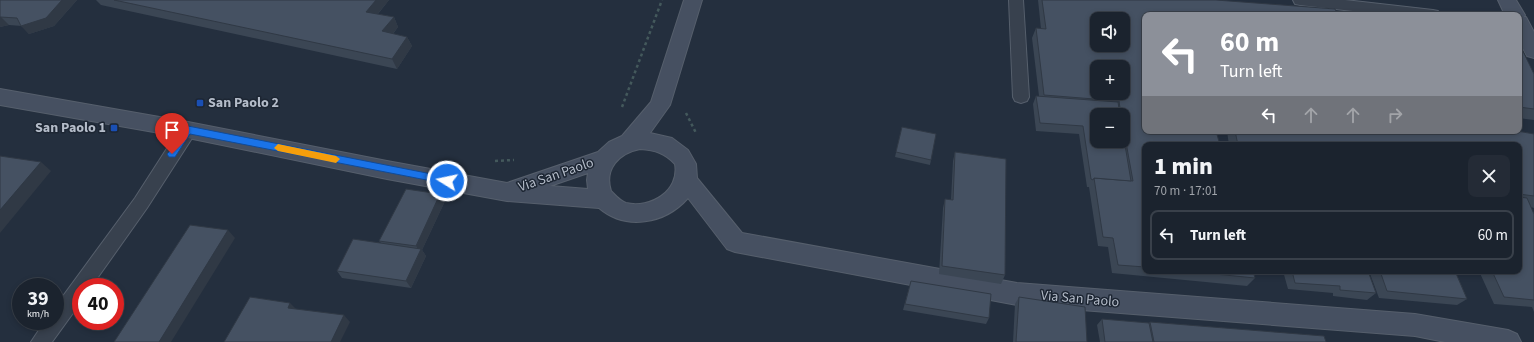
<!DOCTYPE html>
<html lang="en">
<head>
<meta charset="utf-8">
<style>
	:root { --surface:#1b232e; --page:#242b36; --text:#f1f3f6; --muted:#a0a4aa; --line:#39404a }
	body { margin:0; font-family:"Source Sans 3",sans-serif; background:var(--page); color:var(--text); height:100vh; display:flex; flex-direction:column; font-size:15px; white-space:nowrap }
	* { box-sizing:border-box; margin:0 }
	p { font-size:13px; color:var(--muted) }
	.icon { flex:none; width:22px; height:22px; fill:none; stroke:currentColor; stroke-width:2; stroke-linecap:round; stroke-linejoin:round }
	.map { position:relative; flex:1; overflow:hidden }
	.panel { position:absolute; left:1142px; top:142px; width:380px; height:132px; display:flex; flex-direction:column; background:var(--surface); border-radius:8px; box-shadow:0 2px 6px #0003,0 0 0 1px var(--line) }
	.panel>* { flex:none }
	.top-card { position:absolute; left:1142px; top:12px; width:380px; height:122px; border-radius:8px; box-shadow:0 2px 6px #0003,0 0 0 1px var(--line); background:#8c9099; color:#fff; overflow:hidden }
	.tools { position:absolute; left:1090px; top:12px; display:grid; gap:8px }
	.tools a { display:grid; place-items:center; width:40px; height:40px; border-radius:8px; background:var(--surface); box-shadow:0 2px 6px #0003,0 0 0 1px var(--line); font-size:20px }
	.speed { position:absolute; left:12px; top:278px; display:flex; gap:8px; font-size:20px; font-weight:700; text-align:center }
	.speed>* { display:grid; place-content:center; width:52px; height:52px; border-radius:50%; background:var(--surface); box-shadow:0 2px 6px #0003,0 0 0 1px var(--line); line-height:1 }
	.speed small { font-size:10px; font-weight:400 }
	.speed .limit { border:6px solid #d22; background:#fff; color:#111 }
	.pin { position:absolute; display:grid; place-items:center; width:34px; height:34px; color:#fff; margin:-41px -17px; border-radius:50% 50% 50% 0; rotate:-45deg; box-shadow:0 0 4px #0007 }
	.pin .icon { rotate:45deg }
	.me { position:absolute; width:44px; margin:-22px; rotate:280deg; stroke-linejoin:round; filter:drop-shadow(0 0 3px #0008) }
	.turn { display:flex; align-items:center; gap:14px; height:84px; padding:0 12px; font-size:18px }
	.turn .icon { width:52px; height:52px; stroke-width:2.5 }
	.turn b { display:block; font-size:28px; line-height:34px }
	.lanes { display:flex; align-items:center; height:38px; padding:0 12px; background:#0003; justify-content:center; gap:20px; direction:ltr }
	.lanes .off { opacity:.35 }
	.round { display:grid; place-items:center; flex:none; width:42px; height:42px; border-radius:8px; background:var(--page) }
	.overview { display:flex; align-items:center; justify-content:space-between; height:68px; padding:0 12px }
	h1 { font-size:24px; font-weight:800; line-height:30px }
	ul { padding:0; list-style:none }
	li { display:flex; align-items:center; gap:12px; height:50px; margin:0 8px 6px; padding:0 4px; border:2px solid var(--line); border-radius:8px }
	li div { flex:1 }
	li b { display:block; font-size:15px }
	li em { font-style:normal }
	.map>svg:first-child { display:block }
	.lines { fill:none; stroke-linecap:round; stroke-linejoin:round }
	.lane-casing { stroke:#565f6c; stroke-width:2 }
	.secondary-casing { stroke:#565f6c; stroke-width:2 }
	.path { stroke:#44595c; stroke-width:2.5; stroke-dasharray:3 3; stroke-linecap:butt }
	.lane { fill:#38414e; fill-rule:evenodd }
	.secondary { fill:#465061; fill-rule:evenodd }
	.wall { fill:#3b4654; fill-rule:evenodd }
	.shaded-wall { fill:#303945 }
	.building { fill:#455162; stroke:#303945; fill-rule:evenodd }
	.route { fill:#1a73e8; stroke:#114b97 }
	.slow { fill:#f59e0b }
	.transit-dot { fill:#1a4fb4; stroke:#1d2633; stroke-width:1.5 }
	.labels { text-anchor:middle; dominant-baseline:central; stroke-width:3; stroke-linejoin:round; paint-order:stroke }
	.poi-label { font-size:14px; font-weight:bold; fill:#b4bcc9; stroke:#1d2633; text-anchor:start }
	.street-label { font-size:14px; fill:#b4bcc9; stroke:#1d2633 }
</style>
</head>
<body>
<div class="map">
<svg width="1534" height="342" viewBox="0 0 1534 342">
	<rect width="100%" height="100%" fill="#242f3e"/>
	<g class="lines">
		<g class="lane-casing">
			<g id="lane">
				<path d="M1009 0H1023L1029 97 1027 101 1021 103 1015 101 1013 97Z"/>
				<path d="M1293 0H1345L1433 10 1438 11 1440 15H1388L1300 5 1295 4Z"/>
				<path d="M188 124 194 125 196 130 194 135 147 208 91 287H81V302L52 342H31L45 321H55V307L135 198 182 125Z"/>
			</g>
		</g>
		<g class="secondary-casing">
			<g id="secondary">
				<path d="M684 0H702L670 105 650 133 672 138 688 150 696 164 697 178 742 233 1017 283 1415 314 1508 330 1517 334 1521 342H1445L1415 336 1017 305 735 252 727 249 688 198C665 224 626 231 599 208L507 201 387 179 188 138 0 105V89L188 122 387 161 507 183 598 152 609 142 622 136 651 102ZM640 149C655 150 665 153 675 164 680 191 650 209 626 203 620 201 615 195 611 191 604 169 619 153 640 149ZM588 173 587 180 588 189 550 186Z"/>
				<path d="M1498 0H1516L1525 15 1524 17H1526L1534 32V58L1527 56 1519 41V15H1505Z"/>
			</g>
		</g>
		<g class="path">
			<path d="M622 107 662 0"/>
			<path d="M686 113 696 133"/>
			<path d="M495 161 514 160"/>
		</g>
		<use href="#lane" class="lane"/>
		<use href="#secondary" class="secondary"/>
	</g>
	<g class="wall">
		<path d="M0 0H77L54 26 29 34 22 26 9 25 0 27Z"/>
		<path d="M96 0H389L378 14 394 17 398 27 393 34 407 37 412 46 397 69 101 5Z"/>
		<path d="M1038 0H1216L1145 15V271H1253L1255 278 1247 286 1112 273 1108 247 1098 246 1089 187H1087L1079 134 1036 131 1033 104 1036 96H1039L1032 38 1036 28 1041 29ZM1097 115H1123V141Z"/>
		<path d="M1519 43 1534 74V120L1519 118Z"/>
		<path d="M902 127 931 160 930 165 895 157Z"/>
		<path d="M1227 131H1517L1534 134V208L1531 207 1534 214V312L1532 307 1494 304 1479 271H1519V145H1229Z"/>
		<path d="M955 152 1005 275 1001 284 939 274 943 208 945 199 951 200 953 161Z"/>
		<path d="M445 201 422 250 426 256 411 288 342 278 337 271 381 243 379 241Z"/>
		<path d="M1283 271H1368L1376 293 1367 300 1333 296V293L1288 289Z"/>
		<path d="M1369 271H1455L1467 299 1457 305 1379 298Z"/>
		<path d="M911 281 989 318 986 324 903 310Z"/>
		<path d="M1019 297 1087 342H1013L1015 304Z"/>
		<path d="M1102 319 1149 323 1150 322 1326 342H1100L1097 325Z"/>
	</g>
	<g class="shaded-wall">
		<path d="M62 0H77L54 26 29 34 21 26Z"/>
		<path d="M376 0H389L371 22 366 12Z"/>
		<path d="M0 17H1L9 25 0 27Z"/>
		<path d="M394 17 398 27 387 41 382 31Z"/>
		<path d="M407 37 412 46 397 69 392 59Z"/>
		<path d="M41 162 51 171 0 233V210Z"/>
		<path d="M440 194 445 201 422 250 426 256 411 288 406 281 420 252 416 246Z"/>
		<path d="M228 230 235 238 171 342H159Z"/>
		<path d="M290 303 296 309 288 308Z"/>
		<path d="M344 315 350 322 340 342H331Z"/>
	</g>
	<g class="building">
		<path d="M0 0H62L46 18 21 26 17 18 0 17Z"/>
		<path d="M114 0H376L366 12 394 17 382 31 407 37 392 59Z"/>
		<path d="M1042 0H1216L1335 9 1338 15H1145V131H1216L1220 145H1145V267L1118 265 1113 238 1103 237 1094 178 1133 181 1123 126V115H1121L1119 101 1044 95 1036 28 1046 29ZM1097 19H1123V45H1097ZM1097 67H1123V93H1097Z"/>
		<path d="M1519 43 1534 74V109L1519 107Z"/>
		<path d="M1036 96 1118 102 1120 115H1097V141H1123V133L1131 181 1094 178 1093 180 1091 179 1083 126 1040 123Z"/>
		<path d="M902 127 936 134 931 160 896 152Z"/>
		<path d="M1235 131H1517L1534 134V196L1519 194V145H1238Z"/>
		<path d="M955 152 1006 159 1005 275 942 266 945 199 953 200Z"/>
		<path d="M0 156 41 162 0 210Z"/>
		<path d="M406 189 440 194 416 246 379 241Z"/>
		<path d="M1519 197 1527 198 1534 214V300L1504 297 1492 271H1519Z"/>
		<path d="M190 225 228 230 159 342H114Z"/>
		<path d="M353 239 421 249 406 281 337 271Z"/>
		<path d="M1184 271H1253L1255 278Z"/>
		<path d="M1292 271H1368L1376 293 1340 290V286L1295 283Z"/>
		<path d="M1380 271H1455L1467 299 1387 291Z"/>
		<path d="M911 281 991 294 989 318 905 304Z"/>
		<path d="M250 297 290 303 288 308 344 315 331 342H224Z"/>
		<path d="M1019 297 1085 307 1087 342H1016Z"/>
		<path d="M1102 319 1149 323 1153 342H1105Z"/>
		<path d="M1150 322 1324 336 1326 342H1154Z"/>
	</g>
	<path class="route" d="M188 126 447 177 450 178 451 181 450 183 447 184 190 134 175 157H169L167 154 169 152 184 127Z"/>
	<path class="slow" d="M278 144 336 156 340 159 336 163 278 151 274 148Z"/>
	<g class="transit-dot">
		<rect x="196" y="99" width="8" height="8" rx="2"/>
		<rect x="110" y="124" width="8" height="8" rx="2"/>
	</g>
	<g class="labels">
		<g class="poi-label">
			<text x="208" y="103">San Paolo 2</text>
			<text x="106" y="128" text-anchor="end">San Paolo 1</text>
		</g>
		<g class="street-label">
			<text transform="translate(556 175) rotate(-19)">Via San Paolo</text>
			<text transform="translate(1080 299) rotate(5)">Via San Paolo</text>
		</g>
	</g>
</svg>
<div class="tools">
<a><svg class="icon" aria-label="sound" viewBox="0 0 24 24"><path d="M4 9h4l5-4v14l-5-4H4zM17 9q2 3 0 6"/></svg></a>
<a>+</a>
<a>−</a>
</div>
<div class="speed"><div>39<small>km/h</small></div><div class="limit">40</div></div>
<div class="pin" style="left:172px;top:154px;background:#d93025"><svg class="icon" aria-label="arrive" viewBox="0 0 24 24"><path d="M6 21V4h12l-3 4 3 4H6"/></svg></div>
<svg class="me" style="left:447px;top:181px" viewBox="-20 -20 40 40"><circle r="17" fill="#1a73e8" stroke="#fff" stroke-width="3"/><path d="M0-11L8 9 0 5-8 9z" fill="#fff"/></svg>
<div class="top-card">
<div class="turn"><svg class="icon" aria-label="left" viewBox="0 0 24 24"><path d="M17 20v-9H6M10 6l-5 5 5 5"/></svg><div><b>60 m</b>Turn left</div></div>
<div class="lanes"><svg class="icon" aria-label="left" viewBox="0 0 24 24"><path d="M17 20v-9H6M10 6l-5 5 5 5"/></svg><svg class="icon off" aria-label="ahead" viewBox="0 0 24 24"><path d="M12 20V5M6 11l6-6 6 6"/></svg><svg class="icon off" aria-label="ahead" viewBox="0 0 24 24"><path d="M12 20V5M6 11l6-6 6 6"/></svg><svg class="icon off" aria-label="right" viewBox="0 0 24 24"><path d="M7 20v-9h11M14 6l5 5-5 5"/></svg></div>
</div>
<section class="panel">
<div class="overview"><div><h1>1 min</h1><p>70 m · 17:01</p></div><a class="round"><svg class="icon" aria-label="close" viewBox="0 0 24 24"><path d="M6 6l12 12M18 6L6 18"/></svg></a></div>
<ul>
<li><svg class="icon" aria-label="left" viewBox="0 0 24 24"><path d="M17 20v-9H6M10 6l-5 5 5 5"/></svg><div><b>Turn left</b></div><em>60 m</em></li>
</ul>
</section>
</div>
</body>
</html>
